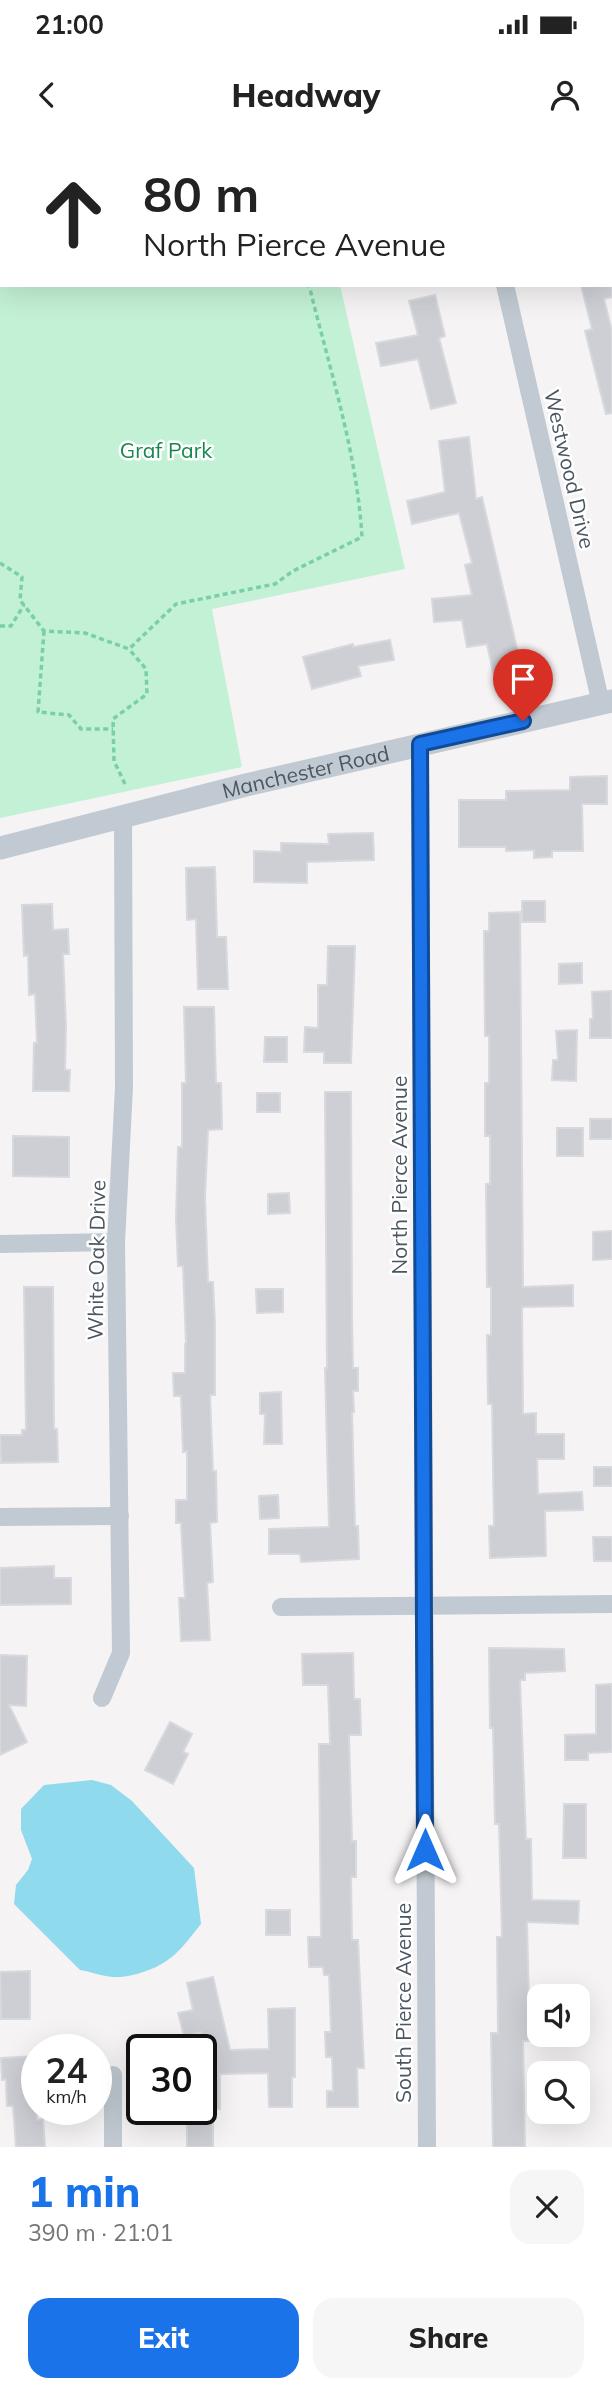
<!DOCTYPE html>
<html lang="en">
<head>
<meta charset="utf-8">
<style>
	:root { --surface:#fff; --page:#f6f6f6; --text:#222; --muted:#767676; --accent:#1a73e8 }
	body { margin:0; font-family:Mulish,sans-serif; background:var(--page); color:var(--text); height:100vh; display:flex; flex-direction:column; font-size:26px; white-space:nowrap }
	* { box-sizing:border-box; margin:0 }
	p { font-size:23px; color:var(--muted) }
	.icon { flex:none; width:38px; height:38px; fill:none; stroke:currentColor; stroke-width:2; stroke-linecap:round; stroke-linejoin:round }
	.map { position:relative; height:2007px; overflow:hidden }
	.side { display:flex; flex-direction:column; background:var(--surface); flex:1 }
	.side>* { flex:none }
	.hud { position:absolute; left:0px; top:0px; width:612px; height:147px; box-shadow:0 7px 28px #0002; background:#fff; color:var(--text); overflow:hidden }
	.buttons { position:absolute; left:527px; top:1844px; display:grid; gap:14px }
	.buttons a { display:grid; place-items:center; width:63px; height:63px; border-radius:14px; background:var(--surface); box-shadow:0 7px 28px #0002; font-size:35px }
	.speed { position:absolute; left:21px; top:1894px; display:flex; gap:14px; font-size:35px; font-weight:700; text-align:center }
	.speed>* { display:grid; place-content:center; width:91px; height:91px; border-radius:50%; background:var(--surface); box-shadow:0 7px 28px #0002; line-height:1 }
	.speed small { font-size:18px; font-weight:400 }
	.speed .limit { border:4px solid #111; border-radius:10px; background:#fff; color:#111 }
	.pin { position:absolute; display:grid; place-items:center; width:60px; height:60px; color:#fff; margin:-72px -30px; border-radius:50% 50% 50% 0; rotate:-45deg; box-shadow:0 0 7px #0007 }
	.pin .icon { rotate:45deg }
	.me { position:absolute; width:77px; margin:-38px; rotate:0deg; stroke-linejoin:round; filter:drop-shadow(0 0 5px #0008) }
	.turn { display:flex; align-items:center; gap:24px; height:147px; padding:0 28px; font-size:32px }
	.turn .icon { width:91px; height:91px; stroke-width:2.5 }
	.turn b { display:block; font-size:49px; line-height:60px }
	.round { display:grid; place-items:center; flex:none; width:74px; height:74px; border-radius:21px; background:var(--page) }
	.summary { display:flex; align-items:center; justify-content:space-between; height:119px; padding:0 28px }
	h1 { font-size:42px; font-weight:800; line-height:52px; color:var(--accent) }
	.action { display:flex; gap:14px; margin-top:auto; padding:14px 28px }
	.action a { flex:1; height:80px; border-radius:21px; background:var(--accent); color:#fff; font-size:28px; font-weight:800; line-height:80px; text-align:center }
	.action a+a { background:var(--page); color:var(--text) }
	.status { display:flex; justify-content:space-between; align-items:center; height:49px; padding:0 35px; background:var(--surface); direction:ltr }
	.status svg { height:19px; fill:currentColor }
	header { display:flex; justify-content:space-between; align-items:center; height:91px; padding:0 28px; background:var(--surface); font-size:32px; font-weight:800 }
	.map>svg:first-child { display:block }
	.green { fill:#c3f1d5 }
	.water { fill:#90daee }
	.building { fill:#cdcfd5; stroke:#d7d9de; stroke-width:2 }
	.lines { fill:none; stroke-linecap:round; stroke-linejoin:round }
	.path { stroke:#7ad0a6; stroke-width:3.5; stroke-dasharray:5 3.5; stroke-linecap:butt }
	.minor { stroke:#c1cad2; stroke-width:18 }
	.tertiary { stroke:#c1cad2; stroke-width:23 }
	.route-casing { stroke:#114b97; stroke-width:18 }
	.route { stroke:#1a73e8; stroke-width:12 }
	.labels { text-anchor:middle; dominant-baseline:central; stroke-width:5; stroke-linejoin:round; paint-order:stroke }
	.park-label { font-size:21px; fill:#17864f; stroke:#fff }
	.street-label { font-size:21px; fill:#4a5661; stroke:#fff }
</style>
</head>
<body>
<div class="status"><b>21:00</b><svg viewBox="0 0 49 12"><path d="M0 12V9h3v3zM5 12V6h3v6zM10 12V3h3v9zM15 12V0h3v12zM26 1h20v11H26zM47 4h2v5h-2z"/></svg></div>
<header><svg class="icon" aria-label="back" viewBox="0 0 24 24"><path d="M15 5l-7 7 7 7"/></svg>Headway<svg class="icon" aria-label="person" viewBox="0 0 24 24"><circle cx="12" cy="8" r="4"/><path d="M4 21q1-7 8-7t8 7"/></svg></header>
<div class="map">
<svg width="612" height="2007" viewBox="0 0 612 2007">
	<rect width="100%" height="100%" fill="#f5f3f3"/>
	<path class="green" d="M0 0H306V2H2V145H340L405 429 212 469 242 627 0 678Z"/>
	<path class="water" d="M92 1640 111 1645 132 1661 194 1728 201 1784C179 1812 169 1826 133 1835 125 1837 114 1838 106 1836 97 1835 89 1831 80 1830L14 1764 16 1745 28 1730 32 1719 21 1690V1669L44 1645Z"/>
	<g class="building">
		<path d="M581 145H612V157L604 159 612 191V273L606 274 585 191 592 189Z"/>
		<path d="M435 155 445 196 439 198 456 263 431 269 418 219 381 226 376 203 418 195 409 161Z"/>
		<path d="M469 297 476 359 482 357 521 526 493 532 487 504 467 507 462 480 434 482 432 459 472 455 465 425 472 423 459 373 412 384 407 361 445 352 439 301Z"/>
		<path d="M390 500 394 520 358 526 361 536 312 549 303 517 353 504V507Z"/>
		<path d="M607 636V664H582L583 711H552V717L534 718V710L506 711V707H459V660H506V651L570 650V637Z"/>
		<path d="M373 693 374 720 307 722V743L254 742V711L281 712V703L329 704 328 694Z"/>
		<path d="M215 727 217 797H226L228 849H198L196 779 187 780 186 728Z"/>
		<rect x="522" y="761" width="23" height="21"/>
		<path d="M52 764 53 790 68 789 69 814H63L66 886 65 930H70L69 951H33L34 903H37L35 854 29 855 28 815 24 816 22 765Z"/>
		<path d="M520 772 523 1147 573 1145V1166L522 1167 523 1274 536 1273V1294H564V1319H537L538 1354 582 1352 583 1370 545 1371 546 1416 490 1418 489 1386H494L492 1264H488L487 1195H491V1147H487L486 1044H490V996H485V943H489V896H485L484 791H489V773Z"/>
		<path d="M328 806H355L351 923H324V912H304L305 887 318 888V845H327Z"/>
		<path d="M582 823V843L559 844V824Z"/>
		<path d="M611 851 612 898H590V879H593L592 852Z"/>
		<path d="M184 867H214L216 943H221L222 989 208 990 205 1058 208 1142H213L215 1184V1255H210L213 1331H216L217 1382 210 1383 213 1442 207 1443 210 1500 181 1501 179 1458H185L181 1383H176V1360H187V1311L183 1312 181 1256H174L173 1233H185V1204H186L183 1126H178L176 1078 178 1007H182V943H186Z"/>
		<path d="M577 890 576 941 552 940 553 920H558L556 891Z"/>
		<path d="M265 897H287V922H264Z"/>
		<path d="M325 952H351L352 1180 353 1228H358V1251H353L354 1272H352L355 1386H358L359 1419 301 1422 300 1414H269V1389L329 1387 325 1228H327Z"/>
		<rect x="257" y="953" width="23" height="19"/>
		<rect x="590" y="979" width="22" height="20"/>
		<rect x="557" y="988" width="26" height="28"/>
		<path d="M13 996 69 997V1037L13 1036Z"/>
		<path d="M289 1053 290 1073 268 1074V1054Z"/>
		<path d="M612 1091V1119L593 1120V1092Z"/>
		<path d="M24 1147H53L54 1289H57L58 1322 1 1323 0 1295H22V1290H26Z"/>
		<path d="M256 1149H283V1172L257 1173Z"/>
		<path d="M281 1252 282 1304H264L265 1274H260V1253Z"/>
		<rect x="594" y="1327" width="18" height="19"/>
		<path d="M278 1355 279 1378 260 1379 259 1356Z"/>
		<path d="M593 1397H612V1421H594Z"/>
		<path d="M54 1426V1438H71V1464L0 1465V1428Z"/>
		<path d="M489 1508 564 1509 565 1531 525 1533V1540H520L526 1699H531L532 1760 579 1761 578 1784 527 1782 530 1901H523L525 2007H493L491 1893H498L497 1797H502L499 1684H495L493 1588H490Z"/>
		<path d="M353 1513 354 1559H360L361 1595H349L352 1701H356V1737H351L352 1800H358L364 1928H357L358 1967H327V1951H333L332 1917H326L325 1892H331L329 1835H324L323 1827H309L308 1797H321L319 1604H330L328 1545H303L302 1514Z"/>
		<path d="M0 1515 27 1516 26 1566 9 1565 27 1602 0 1615Z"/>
		<path d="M612 1544V1612L588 1613V1620H565V1595L596 1594V1545Z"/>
		<path d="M170 1582 192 1594 183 1612 188 1614 173 1644 145 1630Z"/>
		<path d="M564 1664H586V1718H563Z"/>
		<rect x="266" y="1770" width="24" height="25"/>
		<path d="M30 1831V1879H1L0 1832Z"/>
		<path d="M213 1837 230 1910 269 1909 268 1869 295 1868V1937H292V1967H269L268 1933 220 1934V1969L213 1970V2007H187V1969H201V1892L184 1896 178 1873 193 1870 187 1843Z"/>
		<path d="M37 1916V1980L43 1979 45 2007H16L13 1966H7L6 1939 2 1940 1 1918Z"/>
	</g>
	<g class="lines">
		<g class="path">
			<path d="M60 0 62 2"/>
			<path d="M277 0 278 2"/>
			<path d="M0 74H2"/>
			<path d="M0 423 22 437 20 460 44 491 85 493 129 509 176 464 275 444 293 431 362 397C357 312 329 227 309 145"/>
			<path d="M0 486H11L24 465"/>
			<path d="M44 491 38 572 69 575 81 589H113"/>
			<path d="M125 644 114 621 113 579 147 554 146 529 129 509"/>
		</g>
		<g class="minor">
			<path d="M471 0 472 2"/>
			<path d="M505 145 601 564"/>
			<path d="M420 604 427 2007"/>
			<path d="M0 1104 116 1102"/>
			<path d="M0 1377 120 1376"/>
			<path d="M281 1467 612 1464"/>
			<path d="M102 1558 121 1513 116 1102 124 947 123 678"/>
			<path d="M113 1935V2007"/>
		</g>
		<path class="tertiary" id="s1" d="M0 708 246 645 612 561"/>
	</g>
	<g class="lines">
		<g class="route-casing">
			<path id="route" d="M425 1710 420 604 523 581"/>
		</g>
		<use href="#route" class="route"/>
	</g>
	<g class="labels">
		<g class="park-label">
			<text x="166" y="310">Graf Park</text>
		</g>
		<g class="street-label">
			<text transform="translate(570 329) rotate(77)">Westwood Drive</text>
			<text stroke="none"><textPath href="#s1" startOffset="315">Manchester Road</textPath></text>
			<text transform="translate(399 1035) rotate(-90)">North Pierce Avenue</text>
			<text transform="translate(96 1120) rotate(-89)">White Oak Drive</text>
			<text transform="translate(403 1863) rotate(-90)">South Pierce Avenue</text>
		</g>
	</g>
</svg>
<div class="buttons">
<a><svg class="icon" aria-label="sound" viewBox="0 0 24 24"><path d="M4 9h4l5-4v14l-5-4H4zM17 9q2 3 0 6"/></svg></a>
<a><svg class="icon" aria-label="search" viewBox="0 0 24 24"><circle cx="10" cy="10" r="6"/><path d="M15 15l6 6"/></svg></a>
</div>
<div class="speed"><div>24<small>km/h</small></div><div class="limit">30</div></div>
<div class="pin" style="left:523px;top:581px;background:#d93025"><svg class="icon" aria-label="arrive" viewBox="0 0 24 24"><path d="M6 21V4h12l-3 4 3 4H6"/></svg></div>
<svg class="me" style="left:425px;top:1710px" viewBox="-20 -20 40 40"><path d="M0-17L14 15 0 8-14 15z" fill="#1a73e8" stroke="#fff" stroke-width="4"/></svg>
<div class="hud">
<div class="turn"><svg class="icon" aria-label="ahead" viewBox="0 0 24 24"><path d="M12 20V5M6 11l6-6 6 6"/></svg><div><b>80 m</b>North Pierce Avenue</div></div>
</div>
</div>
<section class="side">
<div class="summary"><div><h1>1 min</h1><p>390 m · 21:01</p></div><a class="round"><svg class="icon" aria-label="close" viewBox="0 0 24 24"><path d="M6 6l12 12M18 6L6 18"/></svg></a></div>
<div class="action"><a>Exit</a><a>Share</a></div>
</section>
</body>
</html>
